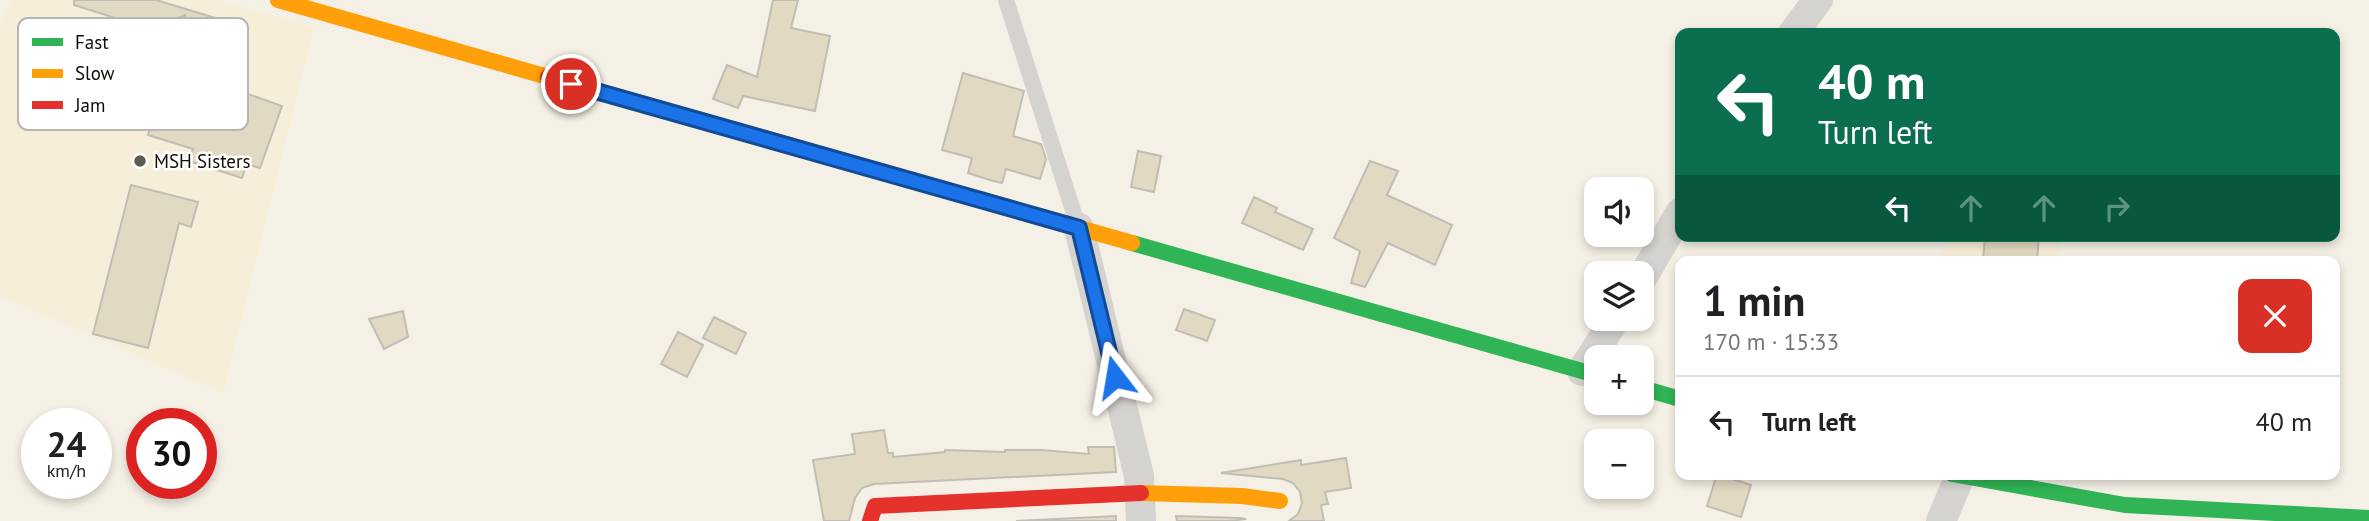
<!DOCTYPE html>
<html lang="en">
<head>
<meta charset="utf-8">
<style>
	:root { --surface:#fff; --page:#f2f2f2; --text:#202124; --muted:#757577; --line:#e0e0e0 }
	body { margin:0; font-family:"PT Sans",sans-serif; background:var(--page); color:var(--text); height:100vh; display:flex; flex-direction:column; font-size:26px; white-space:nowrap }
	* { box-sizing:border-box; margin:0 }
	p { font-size:23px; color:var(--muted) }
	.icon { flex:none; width:38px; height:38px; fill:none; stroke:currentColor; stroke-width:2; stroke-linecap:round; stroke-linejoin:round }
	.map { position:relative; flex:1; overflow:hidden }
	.panel { position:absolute; left:1675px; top:256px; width:665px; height:224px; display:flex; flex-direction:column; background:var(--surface); border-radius:14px; box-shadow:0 4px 10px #0003 }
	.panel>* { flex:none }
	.top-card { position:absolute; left:1675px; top:28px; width:665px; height:214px; border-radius:14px; box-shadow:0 4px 10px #0003; background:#0b6e4f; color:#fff; overflow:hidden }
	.fabs { position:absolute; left:1584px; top:177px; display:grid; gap:14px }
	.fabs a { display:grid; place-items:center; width:70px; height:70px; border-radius:14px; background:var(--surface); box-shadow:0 4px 10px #0003; font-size:35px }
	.speed { position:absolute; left:21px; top:408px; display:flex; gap:14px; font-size:35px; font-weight:700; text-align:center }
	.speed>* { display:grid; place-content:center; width:91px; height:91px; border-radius:50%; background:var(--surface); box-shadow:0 4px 10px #0003; line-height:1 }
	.speed small { font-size:18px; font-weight:400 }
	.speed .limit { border:10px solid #d22; background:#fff; color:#111 }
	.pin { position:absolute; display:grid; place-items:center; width:60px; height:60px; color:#fff; margin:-30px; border:4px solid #fff; border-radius:50%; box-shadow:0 2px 7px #0007 }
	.me { position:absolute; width:77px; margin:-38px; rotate:346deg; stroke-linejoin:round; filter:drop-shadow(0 0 5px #0008) }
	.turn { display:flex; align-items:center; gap:24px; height:147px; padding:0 28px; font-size:32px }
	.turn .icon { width:91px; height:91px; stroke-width:2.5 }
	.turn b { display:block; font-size:49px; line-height:60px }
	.lanes { display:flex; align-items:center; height:66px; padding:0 28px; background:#0003; justify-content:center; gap:35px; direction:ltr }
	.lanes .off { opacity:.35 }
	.round { display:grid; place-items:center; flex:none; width:74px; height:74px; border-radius:14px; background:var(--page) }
	.head { display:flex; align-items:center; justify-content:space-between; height:119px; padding:0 28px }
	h1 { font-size:42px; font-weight:800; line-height:52px }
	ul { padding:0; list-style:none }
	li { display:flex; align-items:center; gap:21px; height:91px; padding:0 28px; border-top:2px solid var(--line) }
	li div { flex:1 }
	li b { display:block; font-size:26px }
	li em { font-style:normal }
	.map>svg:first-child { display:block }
	.built { fill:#f7eed9 }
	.building { fill:#e2d9c2; stroke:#c1bdb4; stroke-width:2 }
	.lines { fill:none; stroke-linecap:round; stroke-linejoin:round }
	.lane { stroke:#d4d3d0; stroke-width:16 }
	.street { stroke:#d4d3d0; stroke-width:30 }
	.fast { stroke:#30b455; stroke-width:16 }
	.slow { stroke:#ff9f0a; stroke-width:16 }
	.jam { stroke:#e5322d; stroke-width:16 }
	.route-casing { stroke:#114b97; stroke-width:18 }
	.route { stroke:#1a73e8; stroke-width:12 }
	.poi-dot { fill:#5f5c53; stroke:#fff; stroke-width:2.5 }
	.labels { text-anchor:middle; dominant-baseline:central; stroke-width:5; stroke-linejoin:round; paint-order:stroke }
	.poi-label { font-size:19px; fill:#0e0c05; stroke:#fff; text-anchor:start }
	.key { fill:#fff; stroke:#b7b6b4; stroke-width:2 }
	.key-label { font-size:19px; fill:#0e0c05 }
</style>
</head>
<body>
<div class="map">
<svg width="2369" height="521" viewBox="0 0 2369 521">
	<rect width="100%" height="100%" fill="#f5f0e5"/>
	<g class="built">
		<path d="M12 0H216L314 27 223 393 0 296V25Z"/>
		<path d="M1944 236H2065L2055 261H1942Z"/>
	</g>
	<g class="building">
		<path d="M74 0H156L235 24 217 83 282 106 260 168 247 164 242 178 189 161 193 149 148 135 185 15 129 39 128 22 74 5Z"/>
		<path d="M773 0H798L791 28 830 36 815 111 743 96 738 108 713 99 727 65 757 77Z"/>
		<path d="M963 73 1024 91 1013 136 1041 144 1046 159 1040 179 1006 169 1002 183 990 180 968 173 972 158 942 150Z"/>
		<path d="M1138 151 1161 156 1154 192 1131 187Z"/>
		<path d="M1370 161 1398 171 1387 195 1452 225 1435 265 1388 243 1365 287 1351 283 1360 251 1334 238Z"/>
		<path d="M131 185 198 202 191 227 179 223 148 348 93 334Z"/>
		<path d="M1254 197 1277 208 1275 212 1313 229 1303 250 1242 223Z"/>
		<path d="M1985 236H2039L2037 261H1983Z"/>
		<path d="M1184 309 1215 320 1207 341 1176 330Z"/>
		<path d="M403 311 408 337 384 349 369 319Z"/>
		<path d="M714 317 746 333 736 354 703 338Z"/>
		<path d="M678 332 703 345 687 377 661 364Z"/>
		<path d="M884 430 888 453H893V457L945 452V450L1005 452V450H1041L1089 454 1088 447H1114L1116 472 874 484 862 488 855 498 849 521H824L813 460 855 454 852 434Z"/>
		<path d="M1346 458 1351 488 1325 492 1328 504 1321 505 1324 521H1289L1298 514 1302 503 1300 492 1293 483 1283 479 1221 473 1301 460V465Z"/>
		<path d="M1717 474 1751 485 1741 517 1707 506Z"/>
		<path d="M1116 516V521H1016Z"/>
		<path d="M1176 516 1240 518 1246 519 1229 521H1177Z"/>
	</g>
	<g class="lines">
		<path class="lane" d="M1006 0 1078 226"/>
		<g class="street">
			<path d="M1793 33 1818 0"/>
			<path d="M1079 228 1139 476 1141 521"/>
			<path d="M1642 278 1680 213"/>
			<path d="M1582 371 1616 318"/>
			<path d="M1941 521 1960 476"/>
		</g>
		<g class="fast">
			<path d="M1132 243 1596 375"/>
			<path d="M1642 388 1680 399"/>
			<path d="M1952 474 2125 505 2369 518"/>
		</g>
		<g class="slow">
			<path d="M278 0 548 77"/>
			<path d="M803 149 1132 243"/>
			<path d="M1141 493 1242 496 1280 501"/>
		</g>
		<g class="jam">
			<path d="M548 77 803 149"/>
			<path d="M870 521 875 506 1141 493"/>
		</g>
	</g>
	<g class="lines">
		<g class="route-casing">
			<path id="route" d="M571 84 1079 228 1115 377"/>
		</g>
		<use href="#route" class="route"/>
	</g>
	<circle class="poi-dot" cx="140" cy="161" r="7"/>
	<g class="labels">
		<g class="poi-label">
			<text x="154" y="161">MSH Sisters</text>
		</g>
	</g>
	<rect x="18" y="18" width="230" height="112" rx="10" class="key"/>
	<rect x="32" y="38" width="31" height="8" fill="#30b455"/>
	<rect x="32" y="69" width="31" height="9" fill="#ff9f0a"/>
	<rect x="32" y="101" width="31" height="8" fill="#e5322d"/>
	<g class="key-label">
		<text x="75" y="49">Fast</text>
		<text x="75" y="80">Slow</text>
		<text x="75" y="112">Jam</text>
	</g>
</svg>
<div class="fabs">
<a><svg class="icon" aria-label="sound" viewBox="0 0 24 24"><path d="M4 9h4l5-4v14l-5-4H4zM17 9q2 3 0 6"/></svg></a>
<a><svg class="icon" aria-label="layers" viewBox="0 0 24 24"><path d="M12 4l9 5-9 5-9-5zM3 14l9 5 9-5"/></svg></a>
<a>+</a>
<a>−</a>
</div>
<div class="speed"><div>24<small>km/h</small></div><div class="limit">30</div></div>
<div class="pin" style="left:571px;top:84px;background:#d93025"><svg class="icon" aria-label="arrive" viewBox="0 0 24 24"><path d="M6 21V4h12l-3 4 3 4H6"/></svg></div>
<svg class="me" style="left:1115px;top:377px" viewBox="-20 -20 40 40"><path d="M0-17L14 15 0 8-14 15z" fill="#1a73e8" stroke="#fff" stroke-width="4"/></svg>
<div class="top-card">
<div class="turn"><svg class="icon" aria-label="left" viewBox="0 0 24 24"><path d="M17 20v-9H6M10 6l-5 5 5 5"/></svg><div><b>40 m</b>Turn left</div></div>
<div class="lanes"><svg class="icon" aria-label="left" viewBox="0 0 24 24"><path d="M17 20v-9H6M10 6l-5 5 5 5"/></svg><svg class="icon off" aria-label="ahead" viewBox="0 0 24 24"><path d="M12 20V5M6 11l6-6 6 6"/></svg><svg class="icon off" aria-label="ahead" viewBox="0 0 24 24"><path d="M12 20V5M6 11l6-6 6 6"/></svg><svg class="icon off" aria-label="right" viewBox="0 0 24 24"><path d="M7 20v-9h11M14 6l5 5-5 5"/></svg></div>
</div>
<section class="panel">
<div class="head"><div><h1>1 min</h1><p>170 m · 15:33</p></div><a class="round" style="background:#d93025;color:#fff"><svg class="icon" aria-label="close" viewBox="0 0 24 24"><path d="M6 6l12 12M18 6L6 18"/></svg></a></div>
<ul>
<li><svg class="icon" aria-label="left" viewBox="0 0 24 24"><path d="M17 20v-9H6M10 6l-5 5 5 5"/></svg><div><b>Turn left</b></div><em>40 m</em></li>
</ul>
</section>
</div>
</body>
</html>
